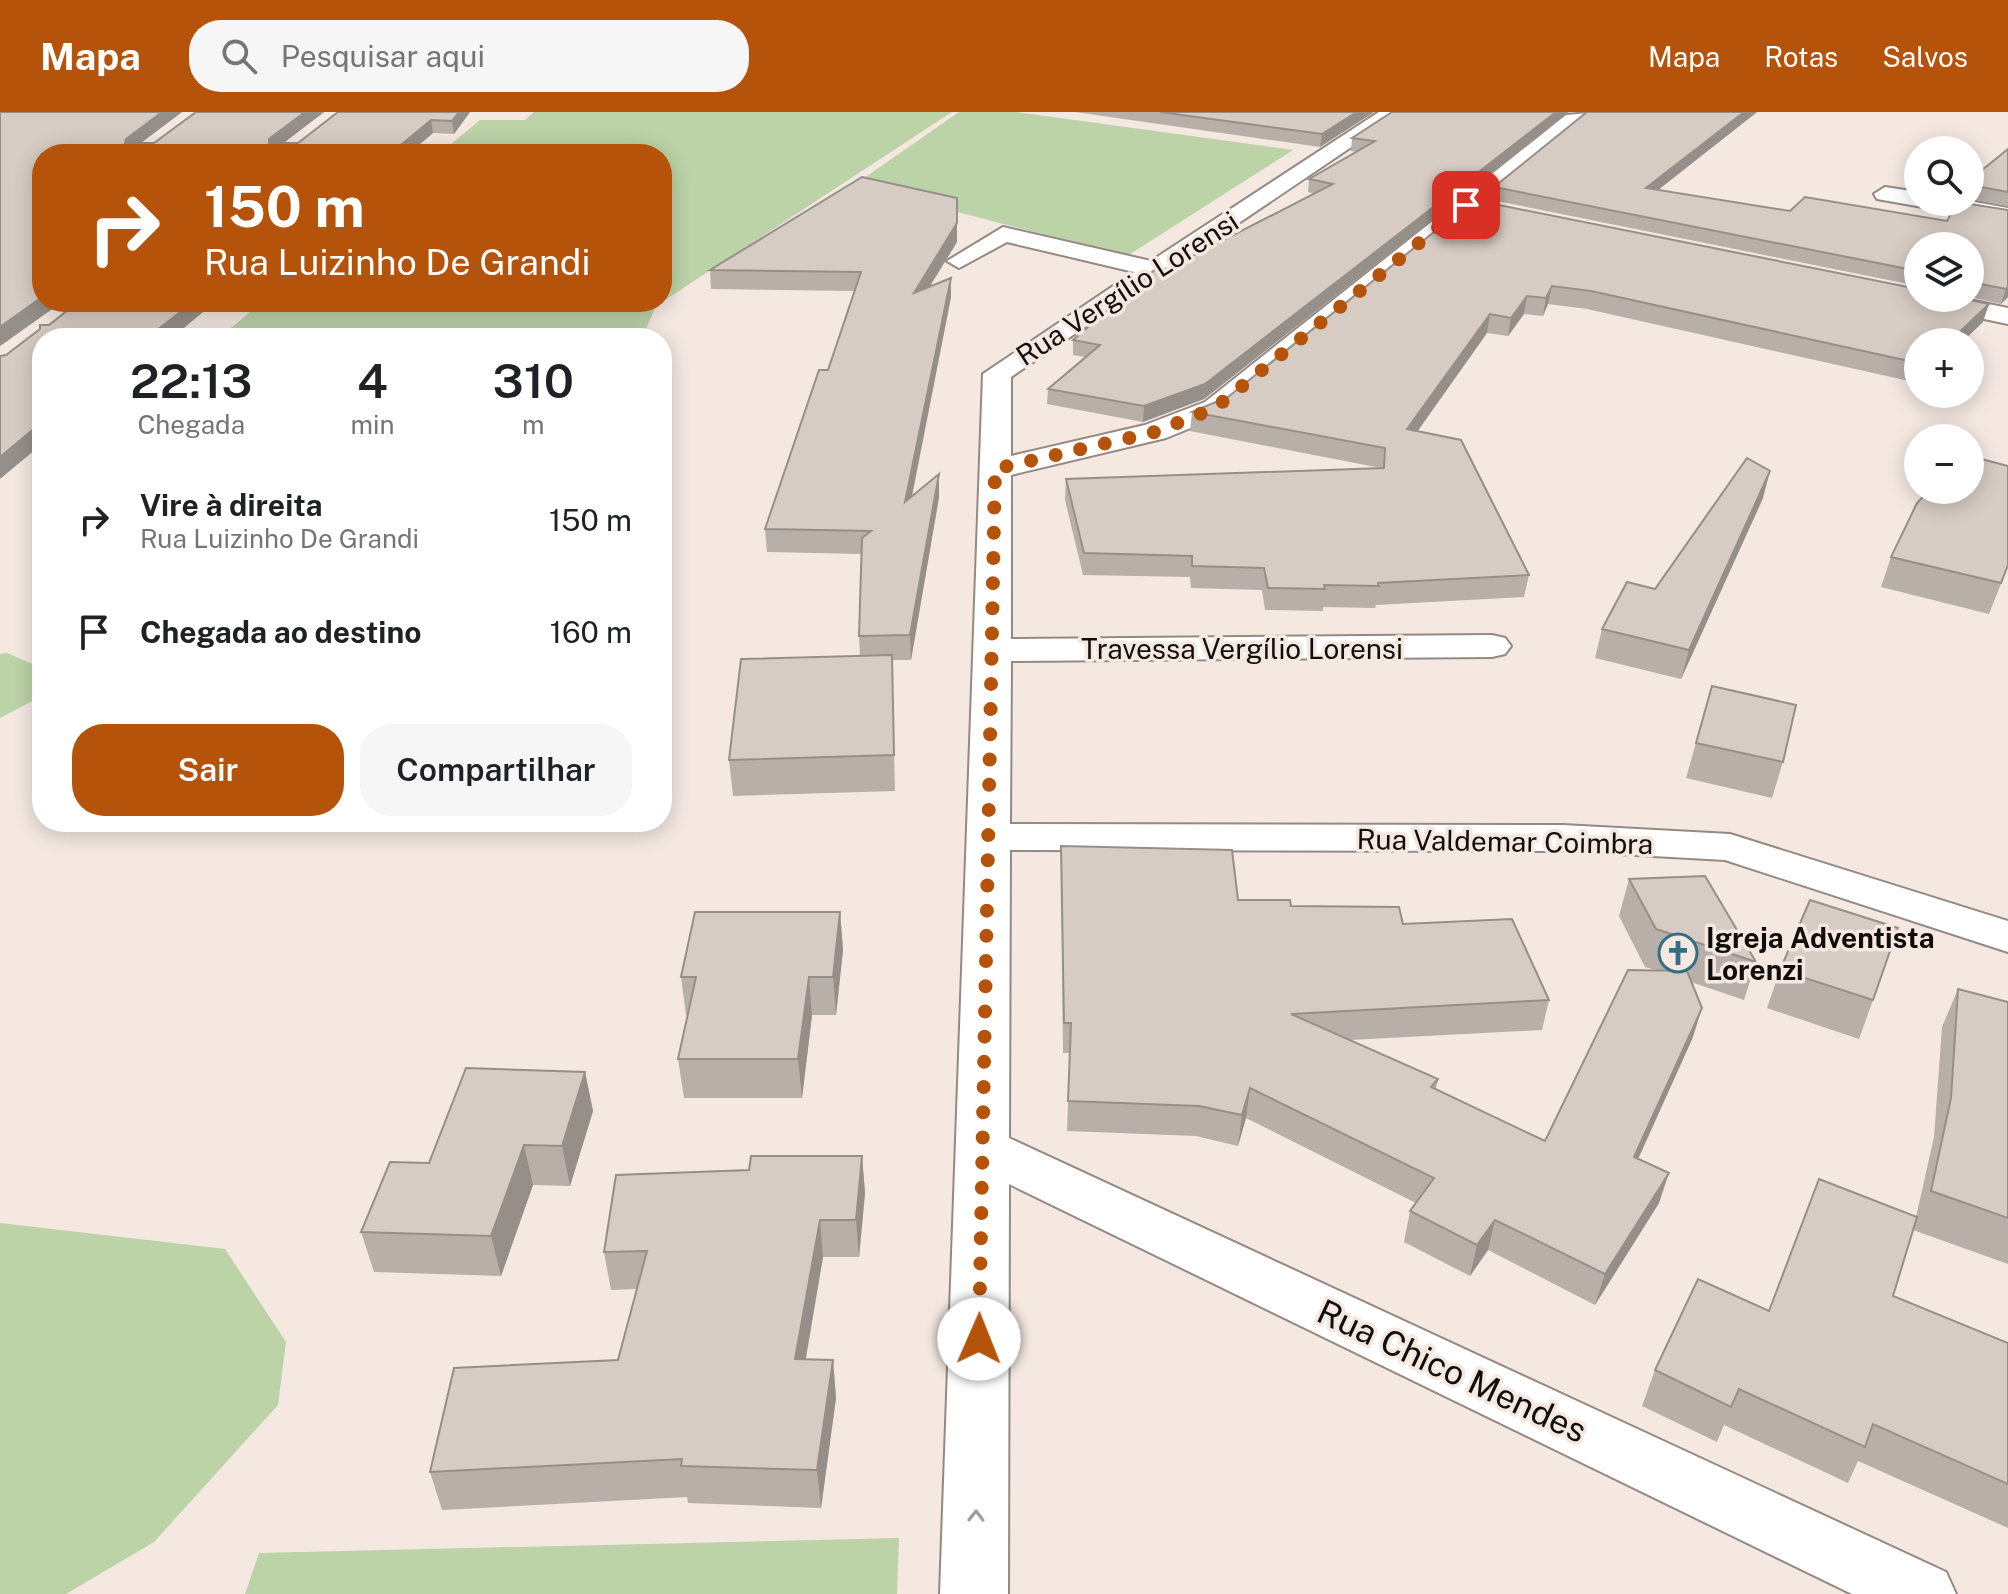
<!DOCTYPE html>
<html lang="pt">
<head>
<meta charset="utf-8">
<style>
	:root { --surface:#fff; --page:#f6f6f6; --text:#202124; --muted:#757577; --accent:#b45309 }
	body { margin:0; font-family:"Public Sans",sans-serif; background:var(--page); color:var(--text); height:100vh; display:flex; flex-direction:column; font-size:30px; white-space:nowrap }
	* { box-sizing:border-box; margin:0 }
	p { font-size:26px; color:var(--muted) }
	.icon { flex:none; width:44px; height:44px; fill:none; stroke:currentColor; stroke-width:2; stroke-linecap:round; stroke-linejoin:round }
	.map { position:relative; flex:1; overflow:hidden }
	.side { position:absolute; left:32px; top:216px; width:640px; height:504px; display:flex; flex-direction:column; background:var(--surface); border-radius:32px; box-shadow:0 4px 20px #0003 }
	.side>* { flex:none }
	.top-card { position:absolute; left:32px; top:32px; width:640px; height:168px; border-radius:32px; box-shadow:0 4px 20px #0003; background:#b45309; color:#fff; overflow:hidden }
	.controls { position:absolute; left:1904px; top:24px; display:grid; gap:16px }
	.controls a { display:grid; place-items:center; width:80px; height:80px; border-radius:50%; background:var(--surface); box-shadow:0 4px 20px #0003; font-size:40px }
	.pin { position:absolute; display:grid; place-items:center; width:68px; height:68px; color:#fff; margin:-34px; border-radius:16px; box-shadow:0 4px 12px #0006 }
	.me { position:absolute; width:88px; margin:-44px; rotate:1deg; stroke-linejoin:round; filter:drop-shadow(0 0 6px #0008) }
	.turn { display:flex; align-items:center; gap:28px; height:168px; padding:0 40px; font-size:36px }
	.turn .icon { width:104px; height:104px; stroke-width:2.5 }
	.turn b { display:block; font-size:56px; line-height:68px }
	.eta { display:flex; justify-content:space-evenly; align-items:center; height:136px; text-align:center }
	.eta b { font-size:48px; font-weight:600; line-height:56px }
	.action { display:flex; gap:16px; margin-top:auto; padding:16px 40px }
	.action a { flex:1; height:92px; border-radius:32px; background:var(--accent); color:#fff; font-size:32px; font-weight:600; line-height:92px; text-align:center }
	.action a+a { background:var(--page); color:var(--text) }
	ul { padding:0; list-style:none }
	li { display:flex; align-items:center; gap:24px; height:112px; padding:0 40px }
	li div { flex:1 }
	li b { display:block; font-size:30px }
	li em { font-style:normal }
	header { display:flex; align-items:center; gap:48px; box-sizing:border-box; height:112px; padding:0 40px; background:var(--accent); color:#fff }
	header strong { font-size:38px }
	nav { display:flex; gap:44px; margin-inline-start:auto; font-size:28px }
	.search { width:560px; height:72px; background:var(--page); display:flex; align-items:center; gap:20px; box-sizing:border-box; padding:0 28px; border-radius:32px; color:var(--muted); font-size:30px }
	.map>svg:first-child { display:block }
	.green { fill:#bcd2a7 }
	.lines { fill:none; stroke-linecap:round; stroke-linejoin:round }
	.minor-casing { stroke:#948983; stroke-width:4 }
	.minor { fill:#fff; fill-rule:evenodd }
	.wall { fill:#b9afa9 }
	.shaded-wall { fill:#968f89 }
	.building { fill:#d7ccc4; stroke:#968f89; stroke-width:2 }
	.oneway { stroke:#a09e9d }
	.route { stroke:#b45309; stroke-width:14; stroke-dasharray:0 25.2 }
	.labels { text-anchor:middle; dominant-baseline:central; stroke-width:7; stroke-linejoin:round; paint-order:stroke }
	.street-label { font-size:28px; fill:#110d0b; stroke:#f4e8e1 }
	.poi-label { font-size:28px; font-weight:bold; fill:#110d0b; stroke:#f4e8e1; text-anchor:start }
	.near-street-label { font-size:34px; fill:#110d0b; stroke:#f4e8e1 }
</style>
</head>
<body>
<header>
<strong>Mapa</strong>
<div class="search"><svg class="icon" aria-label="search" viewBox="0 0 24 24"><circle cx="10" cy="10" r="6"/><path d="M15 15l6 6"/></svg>Pesquisar aqui</div>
<nav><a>Mapa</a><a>Rotas</a><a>Salvos</a></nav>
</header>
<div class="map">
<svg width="2008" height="1482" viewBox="0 0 2008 1482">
	<rect width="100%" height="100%" fill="#f4e8e1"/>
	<g class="green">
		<path d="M534 0H952L662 190V42H439L480 8H525Z"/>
		<path d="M959 0H1016L1293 38 1127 144 854 73Z"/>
		<path d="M262 190H662L656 194 642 226H219Z"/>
		<path d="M7 541 42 556V584L0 606V542Z"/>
		<path d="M0 1111 225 1137 286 1230 278 1293 154 1430 66 1482H0Z"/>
		<path d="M899 1426 897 1482H245L259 1441Z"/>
	</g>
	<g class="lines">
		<g class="minor-casing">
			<g id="minor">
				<path d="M1379 0H1403L1011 265V344L1145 313 1205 290 1566 3 1601 0 1580 11 1225 302 1166 326 1011 363V527L1492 523 1505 526 1511 534 1505 542 1492 545 1011 549 1010 712 1563 713 1730 722 2008 809V840L1725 748 1563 739 1010 738 1009 1026 1946 1460 1956 1482H1852L1009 1072 1008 1482H940L983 262 1134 160 1007 130 959 156 947 149 1003 115 1151 149Z"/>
				<path d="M1885 75 1918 80V90L1970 89 2008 96V110L1877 87 1874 82Z"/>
				<path d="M1918 179V186H1960L2008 196V212L1913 192 1909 186Z"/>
			</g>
		</g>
		<use href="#minor" class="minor"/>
	</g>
	<g class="wall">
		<path d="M0 0H182L140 31H154L324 0 283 31H298L470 0 454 22 433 21 408 42H42V190H62L0 234Z"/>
		<path d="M1075 0H1374L1320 35Z"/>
		<path d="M1569 0 1204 287 1143 310 1047 292 1048 277 1085 245 1073 243V228L1167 157 1315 82 1308 80 1309 67 1357 40 1351 39 1352 26Z"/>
		<path d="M1587 0H1757L1658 78 1790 99 1947 109 2008 98V185L2001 192 1970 185V134H1918V174L1492 88 1494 75Z"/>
		<path d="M2008 37V94L1970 87V72Z"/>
		<path d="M1474 88 1983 210 1962 230H1918V271L1587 197 1548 192 1543 204 1524 202 1508 224 1487 221 1417 319 1529 463 1524 485 1376 493 1375 496 1323 495V499L1265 498 1262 478 1191 476 1190 465 1083 463 1065 388 1066 367 1381 356 1190 319 1192 300 1228 285Z"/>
		<path d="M957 130 930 174 951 166V185L912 385H939L911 548H892L895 679 733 684 729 648 860 544 859 524 862 442 767 440 765 417 828 258 854 179 711 177 710 158Z"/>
		<path d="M1763 386 1681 567 1595 546 1602 517 1655 477Z"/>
		<path d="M1891 445 2008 454 1989 502 1881 475Z"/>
		<path d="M1712 574 1783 650 1772 686 1686 666Z"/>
		<path d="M1061 734 1238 788 1291 794 1403 812 1549 888 1542 918 1350 928 1438 967 1436 977 1545 1029 1656 858 1645 855 1619 804 1629 767 1756 850 1744 888 1691 870 1693 925 1638 1047 1659 1091 1595 1193 1488 1138 1470 1164 1404 1130 1410 1099 1416 1091 1246 1006 1238 1034 1196 1024 1067 1019 1070 941H1063Z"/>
		<path d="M840 800 843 838 836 903H812L802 986H684L678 947 688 903H686L681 865Z"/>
		<path d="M1780 858 1873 888 1859 927 1767 896Z"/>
		<path d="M1958 877 2008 890V1152L1913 1118 1893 1184 2008 1231V1416L1858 1349 1848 1371 1724 1313 1717 1330 1642 1294 1655 1258 1769 1199 1916 1105 1934 1025 1942 915Z"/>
		<path d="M585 960 593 999 570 1074 533 1073 501 1164 374 1160 361 1120 429 1051Z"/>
		<path d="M862 1044 865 1081 859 1145H823L806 1247 833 1248 836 1286 821 1396 688 1391 687 1385 442 1398 430 1360 618 1248 637 1177 611 1178 604 1140 749 1058Z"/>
	</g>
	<g class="shaded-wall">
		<path d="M162 0H182L129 40 125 31 126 27Z"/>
		<path d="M305 0H324L272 40 269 31V27Z"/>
		<path d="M459 0H470L454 22 452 9Z"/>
		<path d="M1357 0H1374L1320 35 1322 22Z"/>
		<path d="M1556 0H1569L1204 287 1143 310 1144 294Z"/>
		<path d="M1744 0H1757L1644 89 1646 76Z"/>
		<path d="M431 8 433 21 408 42H390Z"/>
		<path d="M957 86V130L914 200V181Z"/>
		<path d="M951 166V185L906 413 905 390Z"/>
		<path d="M1552 174 1548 192 1543 204 1546 186Z"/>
		<path d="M2008 175V185L2001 192 2006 177Z"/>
		<path d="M1527 184 1524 202 1508 224 1511 206Z"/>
		<path d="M42 185V190H62L0 234V215Z"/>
		<path d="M193 190H215L172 226H147Z"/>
		<path d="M1989 192 1983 210 1962 230H1949Z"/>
		<path d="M1490 202 1487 221 1405 337 1407 317Z"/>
		<path d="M42 310V332L0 367V345Z"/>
		<path d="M1770 359 1763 386 1681 567 1689 538Z"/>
		<path d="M939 362V385L911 548 910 523Z"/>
		<path d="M840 800 843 838 836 903 833 865Z"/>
		<path d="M809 865 812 903 802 986 798 947Z"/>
		<path d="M1702 896 1693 925 1625 1076 1634 1045Z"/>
		<path d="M585 960 593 999 570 1074 562 1034Z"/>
		<path d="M1250 976 1246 1006 1238 1034 1242 1003Z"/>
		<path d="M524 1033 533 1073 501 1164 491 1124Z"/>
		<path d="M862 1044 865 1081 859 1145 856 1108Z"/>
		<path d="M1669 1061 1659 1091 1595 1193 1605 1162Z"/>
		<path d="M820 1108 823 1145 799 1284 795 1247Z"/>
		<path d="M1495 1108 1488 1138 1470 1164 1477 1133Z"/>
		<path d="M833 1248 836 1286 821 1396 817 1358Z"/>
	</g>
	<g class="building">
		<path d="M0 0H162L126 27 125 31H154L196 0H305L269 27V31H298L338 0H459L452 9 431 8 390 42H42V185L0 215Z"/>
		<path d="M1160 0H1357L1322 22Z"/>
		<path d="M1392 0H1556L1205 272 1144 294 1048 277 1100 233 1073 228 1152 160 1159 155 1167 157 1333 72 1309 67 1375 29 1352 26Z"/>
		<path d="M1587 0H1744L1646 76 1790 99 1805 85 1947 109 1958 90 2008 98V175L2006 177 1970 170V134H1918V159L1494 75Z"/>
		<path d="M2008 37V80L1970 73 1976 63Z"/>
		<path d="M862 65 957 86V111L914 181 951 166 905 390 939 362 910 523 859 524 862 426 871 419 765 417 819 258H828L861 160 710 158Z"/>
		<path d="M1474 88 1918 177V186H1961L1989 192 1949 230H1918V251L1591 179 1552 174 1546 186 1527 184 1511 206 1490 202 1407 317 1461 328 1529 463 1378 471 1379 474 1324 473 1325 477 1268 476 1264 456 1192 454V444L1084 441 1066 367 1384 356 1385 336 1192 300 1228 285Z"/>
		<path d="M78 190H193L147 226H42V310L0 345V244L6 243 40 217V213H49Z"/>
		<path d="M1970 344 2008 354V453L2001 471 1891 445 1917 391 1929 378H1970Z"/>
		<path d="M1747 346 1770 359 1689 538 1602 517 1627 470 1655 477Z"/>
		<path d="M892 543 894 643 729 648 741 547Z"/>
		<path d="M1712 574 1796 593 1783 650 1696 631Z"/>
		<path d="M1061 734 1232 738 1238 788H1290L1291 794 1399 795 1403 812 1512 807 1549 888 1291 902 1438 967 1431 975 1545 1029 1628 858 1687 859 1702 896 1634 1045 1669 1061 1605 1162 1495 1108 1477 1133 1410 1099 1434 1066 1250 976 1242 1003 1199 994 1068 989 1071 911H1064Z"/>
		<path d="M1705 764 1756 850 1656 817 1629 767Z"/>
		<path d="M1810 788 1898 816 1873 888 1780 858Z"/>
		<path d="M695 800H840L833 865H809L798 947H678L696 865H681Z"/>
		<path d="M1958 877 2008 890V1106L1931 1079 1951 986Z"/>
		<path d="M466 956 585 960 562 1034 524 1033 491 1124 361 1120 390 1050 429 1051Z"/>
		<path d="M751 1044H862L856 1108H820L795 1247 833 1248 817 1358 681 1354 682 1347 430 1360 454 1256 618 1248 647 1139 604 1140 616 1063 749 1058Z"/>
		<path d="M1819 1067 1917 1105 1893 1184 2008 1231V1372L1873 1312 1865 1335 1739 1277 1731 1295 1655 1258 1698 1167 1769 1199Z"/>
	</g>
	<defs><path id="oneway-chevron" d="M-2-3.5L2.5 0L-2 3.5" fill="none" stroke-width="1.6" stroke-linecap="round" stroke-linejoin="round" transform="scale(2)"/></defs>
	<use class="oneway" href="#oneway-chevron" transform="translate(976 1404) rotate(-89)"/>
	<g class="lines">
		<path class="route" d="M979 1227 995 357 1155 320 1215 296 1466 93"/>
	</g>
	<defs>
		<g id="church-ring" transform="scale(2)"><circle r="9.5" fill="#f4e8e1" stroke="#326f86" stroke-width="1.5"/><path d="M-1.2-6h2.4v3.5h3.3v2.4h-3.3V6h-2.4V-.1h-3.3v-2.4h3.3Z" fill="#326f86"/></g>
	</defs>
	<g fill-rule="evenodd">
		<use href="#church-ring" x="1678" y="841"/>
	</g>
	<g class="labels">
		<g class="street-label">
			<text transform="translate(1127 176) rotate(-33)">Rua Vergílio Lorensi</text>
			<text x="1242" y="536">Travessa Vergílio Lorensi</text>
			<text transform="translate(1505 729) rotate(1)">Rua Valdemar Coimbra</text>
		</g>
		<g class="poi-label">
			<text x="1706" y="825">Igreja Adventista<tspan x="1706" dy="32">Lorenzi</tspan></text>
		</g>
		<g class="near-street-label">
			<text transform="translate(1452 1259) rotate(25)">Rua Chico Mendes</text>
		</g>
	</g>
</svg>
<div class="controls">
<a><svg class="icon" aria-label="search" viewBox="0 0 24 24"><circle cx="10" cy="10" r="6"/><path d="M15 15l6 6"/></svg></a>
<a><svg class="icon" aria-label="layers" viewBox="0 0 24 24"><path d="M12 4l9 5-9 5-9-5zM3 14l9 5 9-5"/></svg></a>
<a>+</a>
<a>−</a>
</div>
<div class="pin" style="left:1466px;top:93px;background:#d93025"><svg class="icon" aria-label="arrive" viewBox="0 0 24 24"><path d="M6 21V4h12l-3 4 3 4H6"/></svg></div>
<svg class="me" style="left:979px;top:1227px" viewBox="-20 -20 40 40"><circle r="19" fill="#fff"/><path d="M0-13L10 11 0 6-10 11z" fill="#b45309"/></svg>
<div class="top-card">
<div class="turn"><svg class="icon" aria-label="right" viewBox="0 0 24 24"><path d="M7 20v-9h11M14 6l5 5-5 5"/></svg><div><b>150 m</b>Rua Luizinho De Grandi</div></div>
</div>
<section class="side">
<div class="eta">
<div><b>22:13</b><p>Chegada</p></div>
<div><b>4</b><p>min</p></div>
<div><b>310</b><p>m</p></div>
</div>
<ul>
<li><svg class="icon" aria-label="right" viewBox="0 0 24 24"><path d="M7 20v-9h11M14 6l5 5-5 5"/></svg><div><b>Vire à direita</b><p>Rua Luizinho De Grandi</p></div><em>150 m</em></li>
<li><svg class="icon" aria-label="arrive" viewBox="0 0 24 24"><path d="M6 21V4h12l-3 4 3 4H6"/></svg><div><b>Chegada ao destino</b></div><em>160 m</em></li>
</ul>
<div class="action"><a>Sair</a><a>Compartilhar</a></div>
</section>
</div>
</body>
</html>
